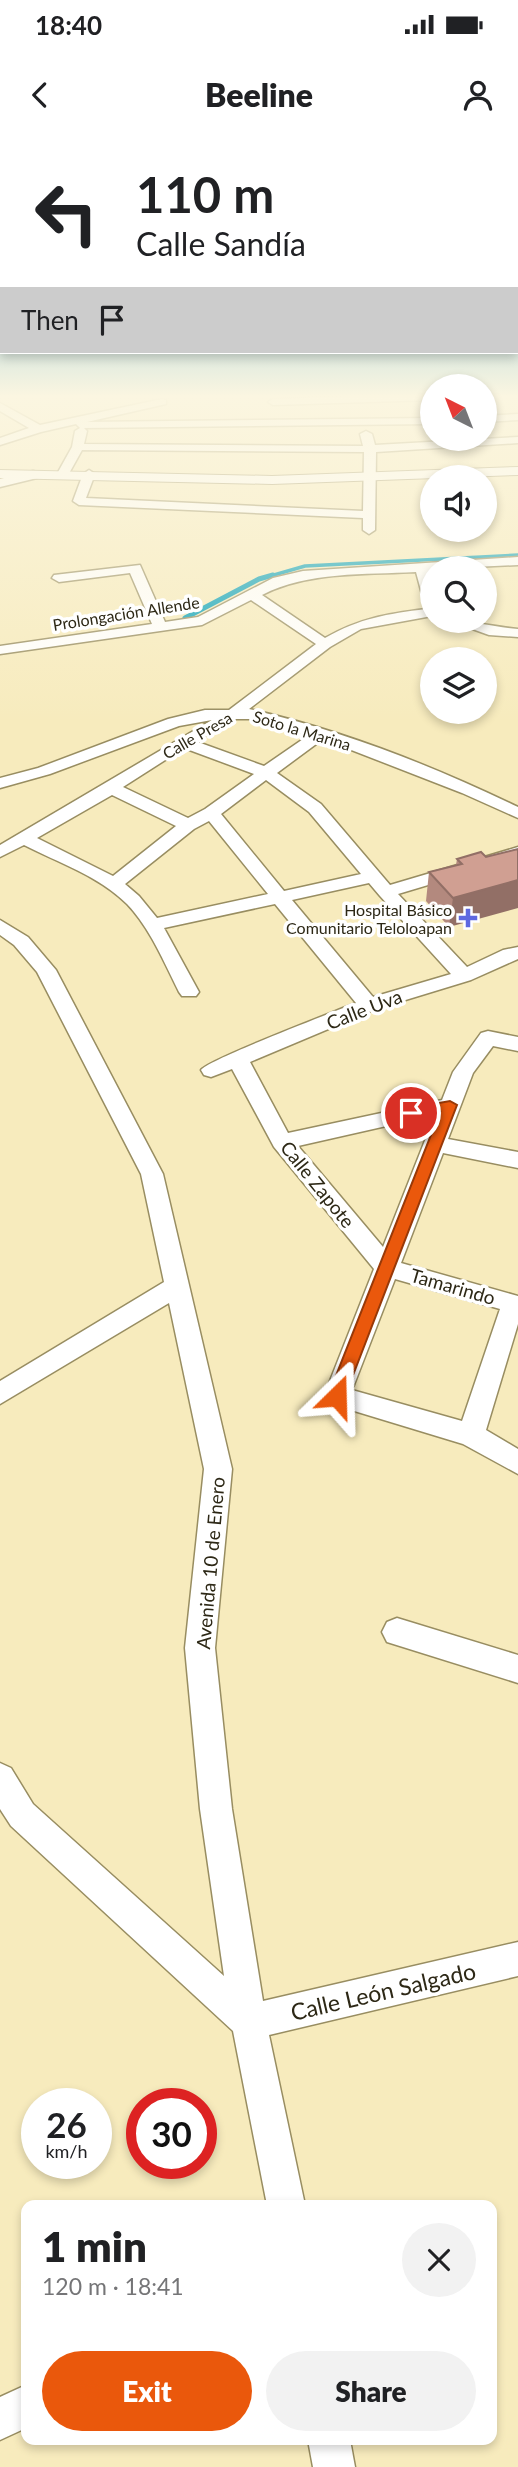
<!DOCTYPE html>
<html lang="en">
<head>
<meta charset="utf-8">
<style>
	:root { --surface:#fff; --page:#f2f2f2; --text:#202124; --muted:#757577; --accent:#ea580c }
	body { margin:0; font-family:Lato,sans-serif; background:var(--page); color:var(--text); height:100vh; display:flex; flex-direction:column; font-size:26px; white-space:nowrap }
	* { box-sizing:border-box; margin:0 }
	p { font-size:23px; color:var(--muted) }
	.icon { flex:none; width:38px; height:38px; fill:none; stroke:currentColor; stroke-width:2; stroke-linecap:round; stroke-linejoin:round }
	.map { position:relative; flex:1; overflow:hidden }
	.drawer { position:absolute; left:21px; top:2060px; width:476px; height:245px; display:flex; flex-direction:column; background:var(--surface); border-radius:14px; box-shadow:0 4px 10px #0003 }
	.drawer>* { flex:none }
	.top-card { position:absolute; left:0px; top:0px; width:518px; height:214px; box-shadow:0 4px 10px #0003; background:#fff; color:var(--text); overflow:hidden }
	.needle { width:46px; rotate:318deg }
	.tools { position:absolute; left:420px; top:234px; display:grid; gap:14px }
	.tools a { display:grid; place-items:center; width:77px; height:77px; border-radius:50%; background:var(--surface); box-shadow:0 4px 10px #0003; font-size:35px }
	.speed { position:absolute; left:21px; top:1948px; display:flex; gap:14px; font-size:35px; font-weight:700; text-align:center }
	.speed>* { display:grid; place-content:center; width:91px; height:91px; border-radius:50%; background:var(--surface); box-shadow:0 4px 10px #0003; line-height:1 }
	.speed small { font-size:18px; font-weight:400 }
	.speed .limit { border:10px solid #d22; background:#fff; color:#111 }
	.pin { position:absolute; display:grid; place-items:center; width:60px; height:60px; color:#fff; margin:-30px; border:4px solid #fff; border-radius:50%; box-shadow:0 2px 7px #0007 }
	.me { position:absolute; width:77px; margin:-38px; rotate:22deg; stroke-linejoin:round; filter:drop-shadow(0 0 5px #0008) }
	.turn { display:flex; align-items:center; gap:24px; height:147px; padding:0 21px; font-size:32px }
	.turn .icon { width:91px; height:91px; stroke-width:2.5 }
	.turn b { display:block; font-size:49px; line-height:60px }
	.then { display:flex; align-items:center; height:66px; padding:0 21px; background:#0003; gap:14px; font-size:26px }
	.round { display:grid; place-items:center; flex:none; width:74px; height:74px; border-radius:37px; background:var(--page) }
	.headline { display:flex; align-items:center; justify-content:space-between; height:119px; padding:0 21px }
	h1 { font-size:42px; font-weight:800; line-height:52px }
	.primary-button { display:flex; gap:14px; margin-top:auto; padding:14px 21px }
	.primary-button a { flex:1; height:80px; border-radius:42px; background:var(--accent); color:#fff; font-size:28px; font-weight:800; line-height:80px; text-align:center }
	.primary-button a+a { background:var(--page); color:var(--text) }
	.status { display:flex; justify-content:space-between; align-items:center; height:49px; padding:0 35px; background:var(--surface); direction:ltr }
	.status svg { height:19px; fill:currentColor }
	header { display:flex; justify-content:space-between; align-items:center; height:91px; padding:0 21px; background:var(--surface); font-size:32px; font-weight:800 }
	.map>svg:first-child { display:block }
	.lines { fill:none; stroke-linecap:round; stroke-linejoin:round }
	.stream-far1 { stroke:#009eb9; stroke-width:3.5 }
	.stream { stroke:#009eb9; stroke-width:5 }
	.minor-casing { stroke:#988d61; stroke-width:3 }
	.tertiary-casing { stroke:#988d61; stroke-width:2 }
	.minor { fill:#fff; fill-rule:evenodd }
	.tertiary { fill:#fff; fill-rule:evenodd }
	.wall { fill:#b3897e }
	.shaded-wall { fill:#926f66 }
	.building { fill:#d09f92; stroke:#926f66; stroke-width:2 }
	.route { fill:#ea580c; stroke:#983908; stroke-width:2 }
	.poi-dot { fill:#5e68e0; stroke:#fff; stroke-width:2.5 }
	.labels { text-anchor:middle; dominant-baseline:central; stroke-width:7; stroke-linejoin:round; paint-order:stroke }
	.far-street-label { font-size:16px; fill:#2d2816; stroke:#fff }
	.far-poi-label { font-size:16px; fill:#2d2816; stroke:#fff; text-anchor:end }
	.street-label { font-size:19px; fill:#2d2816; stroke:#fff }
	.near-street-label { font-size:23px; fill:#2d2816; stroke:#fff }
</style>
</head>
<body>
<div class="status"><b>18:40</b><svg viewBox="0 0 49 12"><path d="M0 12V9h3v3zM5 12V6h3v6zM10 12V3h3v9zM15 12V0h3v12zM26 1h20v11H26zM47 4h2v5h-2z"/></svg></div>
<header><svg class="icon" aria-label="back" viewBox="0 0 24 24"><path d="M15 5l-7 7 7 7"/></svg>Beeline<svg class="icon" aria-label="person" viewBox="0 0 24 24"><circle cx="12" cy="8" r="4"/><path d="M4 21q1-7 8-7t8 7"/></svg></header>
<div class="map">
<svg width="518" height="2327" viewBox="0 0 518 2327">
	<rect width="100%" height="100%" fill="#f7ebbd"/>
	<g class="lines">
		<path class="stream-far1" d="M267 437 305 426 518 415"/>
		<path class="stream" d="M185 478 259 439 273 435"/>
		<g class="minor-casing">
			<g id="minor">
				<path d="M363 256H432V260L273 265 268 262 273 259Z"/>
				<path d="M162 259 166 260V264L87 282 432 278V284L84 288 87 291 84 304 363 306 360 294 366 291 372 294 375 305 518 297V303L376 312 375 390 369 394 363 390V378L79 365 73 361 83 334 89 330 95 334 86 358 363 371 364 312 82 310 67 337 63 338 57 334 72 307 75 291 80 288 76 284 41 292 0 305V298L29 288 0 271V263L40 285Z"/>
				<path d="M518 274V280L485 282V276Z"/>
				<path d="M33 331 37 332V338L0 347V339Z"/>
				<path d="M518 417V425L432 429 430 431 432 476 361 489 330 507 249 569C342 590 433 626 518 667V678L462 653 323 599 277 633 321 664 390 745 518 707V718L398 754 467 827 503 810 518 807V819L471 840 376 869 250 922 288 993 442 960 453 932 481 893 488 891 518 897V911L493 906 473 933 448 999 518 1012V1028L443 1013 401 1123 518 1156V1184L486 1290 518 1309V1334L463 1304 328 1263 324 1256 374 1129 274 1007 232 929 211 937 204 935 201 930C207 920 334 872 356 863L275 764 164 788 199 852 196 856H182L179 852C164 822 150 788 127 764 99 736 59 723 24 705L0 717V705L212 580 179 586 50 634 0 648V638L38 628 168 579 205 570H229L316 504 251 460 202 485 0 514V506L152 484 130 433 59 442 52 438 54 435 140 425 165 482 198 477 273 438 303 431ZM416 432 426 469C387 474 360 478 325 498L262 455C308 431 365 435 416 432ZM236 579H250L309 595 264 626 195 601ZM184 608 254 634 205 669 188 678 123 647ZM266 640 309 672 361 734 284 751 221 674ZM112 655 176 686 113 736 37 698ZM209 681 268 754 157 778 139 756 125 744 194 689ZM369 743 380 756 451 834 373 857 292 760ZM435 975 383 1107 298 1006ZM395 1139 500 1169 462 1281 352 1250Z"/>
				<path d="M450 481C473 481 495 487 518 489V497L489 495Z"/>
				<path d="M0 780 28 797 56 830 163 1034 232 1329 215 1508 232 1669 263 1861 518 1802V1836L269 1895 305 2065H267L233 1891 11 1686 0 1669V1623L11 1628 33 1664 224 1836 200 1669 185 1508 204 1329 169 1163 0 1264V1241L164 1142 141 1034 37 832 14 805 0 795Z"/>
				<path d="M397 1478 518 1515V1543L387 1502 382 1492 387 1482Z"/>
				<path d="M26 2245V2288L0 2300V2257Z"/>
				<path d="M308 2300H350L355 2327H313Z"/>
			</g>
		</g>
		<g class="tertiary-casing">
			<path id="tertiary" d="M518 327V335L272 344 0 338V330L272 336Z"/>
		</g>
		<use href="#minor" class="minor"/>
		<use href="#tertiary" class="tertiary"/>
	</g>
	<path class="wall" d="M486 717 449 787 426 761 429 732 456 725 457 719Z"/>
	<path class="shaded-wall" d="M518 740V768L449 787 453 758Z"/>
	<path class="building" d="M518 709V740L453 758 429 732 462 724 457 719 481 712 486 717Z"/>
	<linearGradient id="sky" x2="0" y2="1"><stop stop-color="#4babd5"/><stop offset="0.44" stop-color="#fbf6e1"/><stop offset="1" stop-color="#fbf6e1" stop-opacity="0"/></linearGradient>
	<rect width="518" height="582" fill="url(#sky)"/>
	<path class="route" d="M450 961 457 965 345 1256 343 1261H331L328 1256 440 972 411 978 404 973 411 968Z"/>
	<path class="poi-dot" d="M464.5 767.5h7v7h7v7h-7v7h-7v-7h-7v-7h7z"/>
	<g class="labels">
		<g class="far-street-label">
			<text transform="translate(126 473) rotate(-9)">Prolongación Allende</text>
			<text transform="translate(302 590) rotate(17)">Soto la Marina</text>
			<text transform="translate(197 595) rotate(-30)">Calle Presa</text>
		</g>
		<g class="far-poi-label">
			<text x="452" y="769">Hospital Básico<tspan x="452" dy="18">Comunitario Teloloapan</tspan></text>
		</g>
		<g class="street-label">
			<text transform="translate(364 869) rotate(-21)">Calle Uva</text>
			<text transform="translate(318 1044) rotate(51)">Calle Zapote</text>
			<text transform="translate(453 1146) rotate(16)">Tamarindo</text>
			<text transform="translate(210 1423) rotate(-85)">Avenida 10 de Enero</text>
		</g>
		<g class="near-street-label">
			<text transform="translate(383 1851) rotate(-13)">Calle León Salgado</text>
		</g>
	</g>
</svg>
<div class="tools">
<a><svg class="needle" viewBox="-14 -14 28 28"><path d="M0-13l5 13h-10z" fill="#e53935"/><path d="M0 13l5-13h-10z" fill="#757577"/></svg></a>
<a><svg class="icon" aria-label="sound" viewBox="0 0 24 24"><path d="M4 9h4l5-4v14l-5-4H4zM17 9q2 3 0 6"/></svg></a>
<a><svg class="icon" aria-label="search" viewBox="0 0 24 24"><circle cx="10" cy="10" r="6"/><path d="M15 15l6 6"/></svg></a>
<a><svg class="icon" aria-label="layers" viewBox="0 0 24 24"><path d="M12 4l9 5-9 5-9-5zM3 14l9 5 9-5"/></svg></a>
</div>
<div class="speed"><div>26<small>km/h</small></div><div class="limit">30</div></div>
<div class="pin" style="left:411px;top:973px;background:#d93025"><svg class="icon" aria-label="arrive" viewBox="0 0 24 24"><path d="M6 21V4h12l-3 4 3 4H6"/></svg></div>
<svg class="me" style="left:337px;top:1256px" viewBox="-20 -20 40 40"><path d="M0-17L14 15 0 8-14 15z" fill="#ea580c" stroke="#fff" stroke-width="4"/></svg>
<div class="top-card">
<div class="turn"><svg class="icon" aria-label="left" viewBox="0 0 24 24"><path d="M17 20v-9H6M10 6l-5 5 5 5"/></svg><div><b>110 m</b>Calle Sandía</div></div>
<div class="then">Then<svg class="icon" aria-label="arrive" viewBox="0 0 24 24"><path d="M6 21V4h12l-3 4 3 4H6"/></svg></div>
</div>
<section class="drawer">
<div class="headline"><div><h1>1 min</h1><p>120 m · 18:41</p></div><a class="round"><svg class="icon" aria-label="close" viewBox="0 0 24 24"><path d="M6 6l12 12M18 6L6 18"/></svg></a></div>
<div class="primary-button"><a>Exit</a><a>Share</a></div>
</section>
</div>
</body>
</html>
